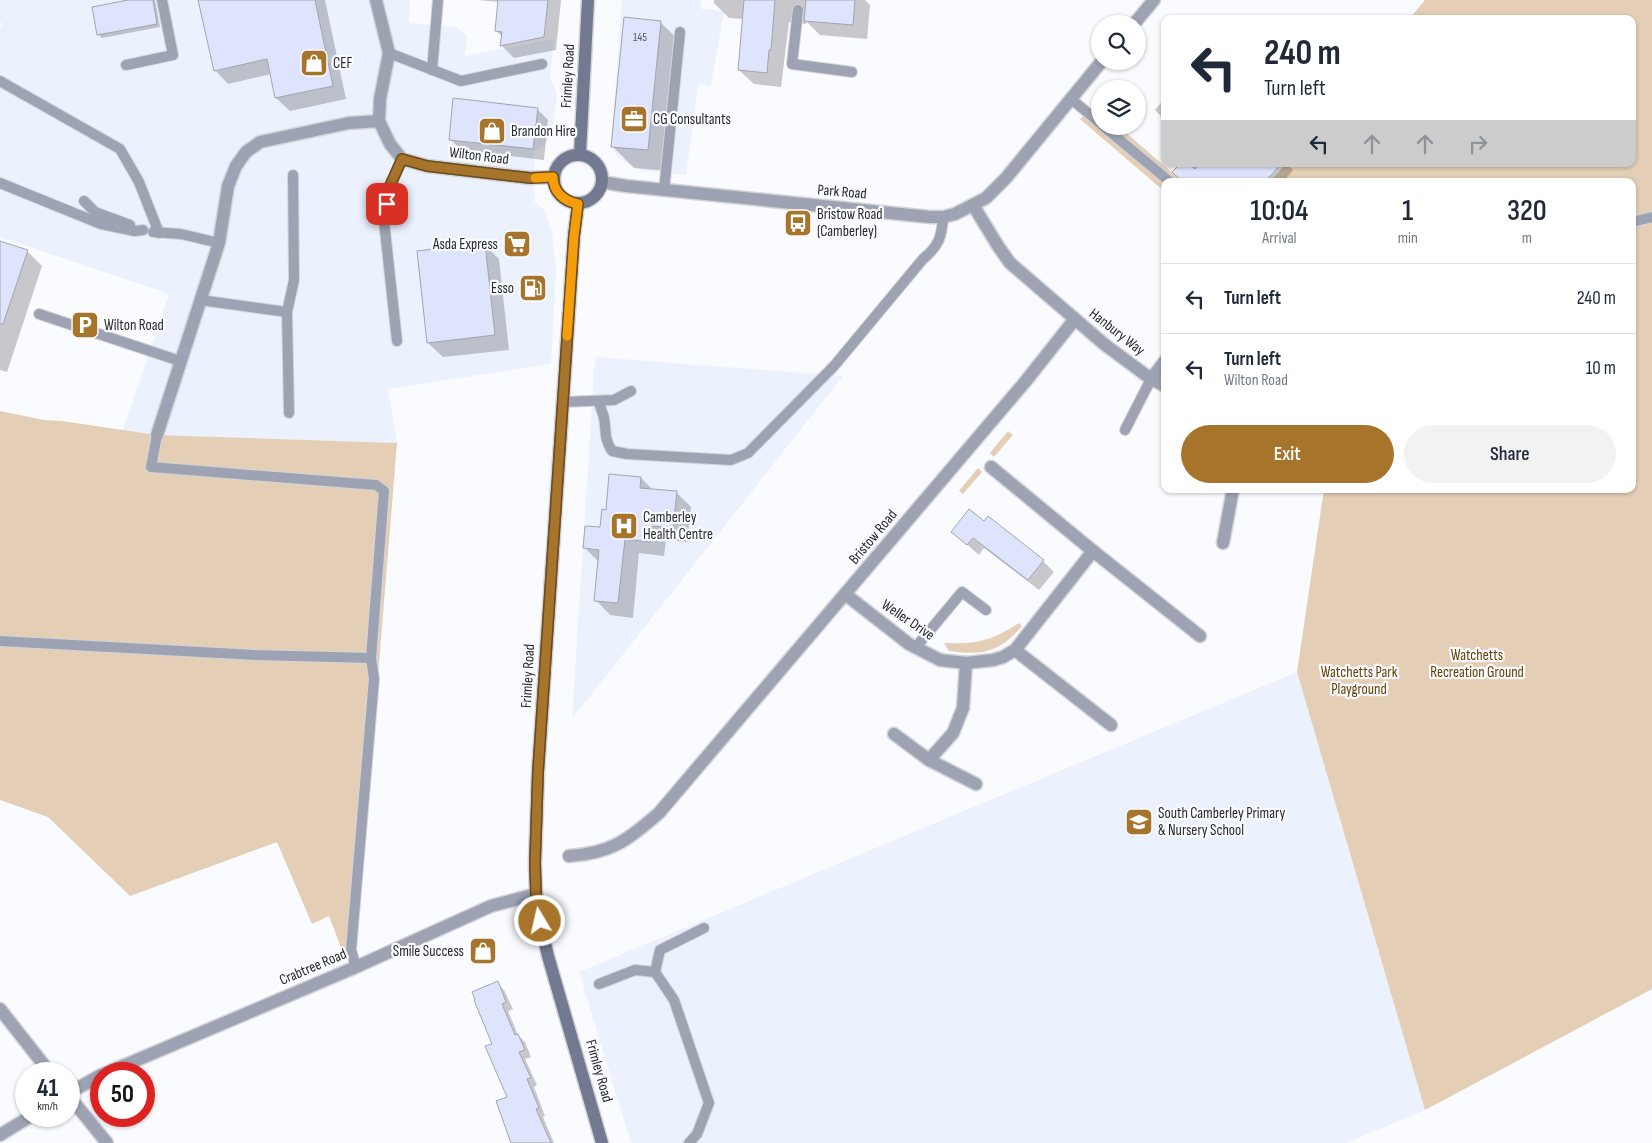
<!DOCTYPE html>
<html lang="en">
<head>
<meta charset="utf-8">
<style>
	:root { --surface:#fff; --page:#f2f2f3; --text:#1f2937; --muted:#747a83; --line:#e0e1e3; --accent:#a6742b }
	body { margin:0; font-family:"Sofia Sans Condensed",sans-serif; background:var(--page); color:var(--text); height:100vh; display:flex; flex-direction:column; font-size:19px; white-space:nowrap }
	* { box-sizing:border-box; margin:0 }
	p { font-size:16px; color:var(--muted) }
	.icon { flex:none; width:28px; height:28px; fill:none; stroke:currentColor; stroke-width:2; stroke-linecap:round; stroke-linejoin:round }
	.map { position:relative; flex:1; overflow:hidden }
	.sheet { position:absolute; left:1161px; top:178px; width:475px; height:315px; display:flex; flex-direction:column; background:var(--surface); border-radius:10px; box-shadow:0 1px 4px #0004 }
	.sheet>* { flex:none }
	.hud { position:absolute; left:1161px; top:15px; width:475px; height:152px; border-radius:10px; box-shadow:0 1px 4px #0004; background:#fff; color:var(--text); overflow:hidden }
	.tools { position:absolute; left:1091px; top:15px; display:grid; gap:10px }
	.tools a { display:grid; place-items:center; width:55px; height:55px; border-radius:50%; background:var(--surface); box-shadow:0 1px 4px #0004; font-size:25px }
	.speed { position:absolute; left:15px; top:1062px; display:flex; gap:10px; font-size:25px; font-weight:700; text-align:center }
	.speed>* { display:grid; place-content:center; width:65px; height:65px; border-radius:50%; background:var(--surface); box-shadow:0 1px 4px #0004; line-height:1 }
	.speed small { font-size:12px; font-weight:400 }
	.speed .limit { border:8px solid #d22; background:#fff; color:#111 }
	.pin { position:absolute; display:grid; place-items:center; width:42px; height:42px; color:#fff; margin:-21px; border-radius:10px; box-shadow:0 2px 8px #0006 }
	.me { position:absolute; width:55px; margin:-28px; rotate:351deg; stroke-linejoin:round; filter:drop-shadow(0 0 4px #0008) }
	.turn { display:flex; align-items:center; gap:18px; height:105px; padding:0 20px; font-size:22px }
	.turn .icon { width:65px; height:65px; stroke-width:2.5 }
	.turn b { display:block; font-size:35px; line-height:42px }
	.lanes { display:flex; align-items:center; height:48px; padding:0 20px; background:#0003; justify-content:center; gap:25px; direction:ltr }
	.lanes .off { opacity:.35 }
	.eta { display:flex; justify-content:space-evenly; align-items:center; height:85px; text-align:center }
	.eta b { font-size:30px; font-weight:600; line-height:35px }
	.button { display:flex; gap:10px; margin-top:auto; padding:10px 20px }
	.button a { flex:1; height:58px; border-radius:30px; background:var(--accent); color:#fff; font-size:20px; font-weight:600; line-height:58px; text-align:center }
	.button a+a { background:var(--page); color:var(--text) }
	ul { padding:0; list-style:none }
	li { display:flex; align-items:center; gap:15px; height:70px; padding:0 20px; border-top:1px solid var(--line) }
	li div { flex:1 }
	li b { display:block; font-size:19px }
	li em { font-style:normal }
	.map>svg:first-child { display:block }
	.built { fill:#ecf1fe }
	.green { fill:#e4cfb6 }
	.shadow { fill:#0003 }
	.building { fill:#dde4fb; stroke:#a2a5ae }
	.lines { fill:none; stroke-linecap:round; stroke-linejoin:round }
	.lane-casing { stroke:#d4d5d9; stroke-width:12 }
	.street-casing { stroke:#d4d5d9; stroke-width:15 }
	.secondary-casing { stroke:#d4d5d9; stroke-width:15 }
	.lane { stroke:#9ea3b3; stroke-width:10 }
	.street { stroke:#9ea3b3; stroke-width:12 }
	.secondary { stroke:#727990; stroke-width:12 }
	.route-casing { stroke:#6c4b1c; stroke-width:12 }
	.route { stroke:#a6742b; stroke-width:9 }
	.slow { stroke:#f59e0b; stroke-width:9 }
	.labels { text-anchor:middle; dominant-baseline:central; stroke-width:4.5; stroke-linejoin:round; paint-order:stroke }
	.number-label { font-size:12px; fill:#555860 }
	.poi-label { font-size:15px; fill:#28292d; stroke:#fafbff; text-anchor:start }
	.street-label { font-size:15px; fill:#28292d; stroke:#fafbff }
	.park-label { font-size:15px; fill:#654205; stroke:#fafbff }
</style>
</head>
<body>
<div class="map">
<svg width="1652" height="1143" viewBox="0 0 1652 1143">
	<rect width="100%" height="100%" fill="#fafbff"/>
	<g class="built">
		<path d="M0 0H410L409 23 456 27 467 36 465 56 554 39 550 79 554 85 557 97 551 136 543 147 534 151V201L544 210 552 232 556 269 551 364 388 389 397 443 182 436 157 435 123 430 169 295 161 291 0 237V27L3 24 0 22Z"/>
		<path d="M622 0H701V9L724 11 711 85 698 84 686 175 642 170 625 163 616 155 611 142Z"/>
		<path d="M595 357 843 376 572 719Z"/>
		<path d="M1297 672 1425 1110 1346 1143H631L579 972Z"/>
	</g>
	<g class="green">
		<path d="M1425 0H1652V989L1425 1110 1297 672 1324 489H1632V181H1270L1286 164H1632V19H1409Z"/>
		<path d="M1094 105 1100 111V126H1118L1182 181H1165V192L1080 119Z"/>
		<path d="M0 411 44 420 62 421 157 435 397 443 356 946 343 953 329 916 312 924 277 842 130 896 48 817 0 800Z"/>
		<path d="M1008 431 1013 435 994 457 990 453Z"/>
		<path d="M978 468 982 472 963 494 959 491Z"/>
		<path d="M1019 623 1022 626C1000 652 982 656 949 651L944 643C977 644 991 641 1019 623Z"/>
	</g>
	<g class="shadow">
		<path d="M135 0H155L160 27 102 38 99 35Z"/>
		<path d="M199 0H325L346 99 290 111 276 98 271 74 228 84 215 70Z"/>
		<path d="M477 0H561L556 50 514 58 501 45 503 37 496 31 499 2Z"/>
		<path d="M714 0H865L870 5 867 39 820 35 807 22 806 24 789 22 781 87 754 84 739 70 743 19 729 18 714 3Z"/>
		<path d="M660 22 682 43 669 171 634 168 612 146Z"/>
		<path d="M1165 98V120L1155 110Z"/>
		<path d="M537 109 548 120 544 160 461 150 450 139Z"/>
		<path d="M1182 164H1287L1293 170 1284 181H1182L1174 172Z"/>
		<path d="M0 242 27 251 42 266 7 372 0 370Z"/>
		<path d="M484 244 499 259 509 350 443 357 428 343Z"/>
		<path d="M641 478 653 490 676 492 691 507 687 542 666 540 664 556 639 553 633 618 610 615 596 600 599 562 584 547 601 529 607 511Z"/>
		<path d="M984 522 1043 561 1054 572 1039 590 984 548 979 555 953 532Z"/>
		<path d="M497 983 504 990 513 1009 508 1011 518 1035 525 1042 531 1057 525 1059 537 1085 534 1087 545 1116 543 1117 554 1143H513L508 1097 494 1044Z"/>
	</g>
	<g class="building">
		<path d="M128 0H153L157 24 97 35 92 7Z"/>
		<path d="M198 0H315L333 86 275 98 267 59 214 71Z"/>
		<path d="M498 0H548L544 37 500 46 502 32 495 31Z"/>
		<path d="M744 0H775L771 50H769L767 73 738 70Z"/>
		<path d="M806 0H855L853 25 804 21Z"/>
		<path d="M624 17 661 21 648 150 611 147Z"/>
		<path d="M453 98 538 108 533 149 449 140Z"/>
		<path d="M1180 164H1188L1195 169 1200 164H1281L1266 181H1182L1172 172Z"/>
		<path d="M0 241 28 250 3 324H0Z"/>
		<path d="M485 243 495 335 427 343 417 251Z"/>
		<path d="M609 474 641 477 640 488 677 491 673 528 652 526 650 542 625 539 618 603 594 601 599 550 583 548 585 526 600 527 602 509 606 510Z"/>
		<path d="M969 509 984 521 988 516 1044 560 1028 580 973 538 967 545 951 532Z"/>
		<path d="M498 981 506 1002 502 1004 515 1035 518 1034 525 1050 519 1052 531 1078 527 1079 539 1108 536 1109 551 1143H511L496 1101 507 1097 485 1046 492 1044 474 1000H475L472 992Z"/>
	</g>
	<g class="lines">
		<g class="lane-casing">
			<g id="lane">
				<path d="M798 10 792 64 852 72"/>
				<path d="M389 53 461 81 542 64"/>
				<path d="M126 65 173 55 162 0"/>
				<path d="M432 70 438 0"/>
				<path d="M0 81 120 149 139 182 159 233"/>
				<path d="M1070 98 1100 123"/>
				<path d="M1103 126 1169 181"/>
				<path d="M0 183 101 224 135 231 143 230"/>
				<path d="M664 191 680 32"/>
				<path d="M84 201 95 212 130 225"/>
				<path d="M1632 222 1652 217"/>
				<path d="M153 232 181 234 219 243"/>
				<path d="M200 300 287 312"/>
				<path d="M39 314 180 361"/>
				<path d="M397 341 384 221 389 188 402 159"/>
				<path d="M563 402 614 400 631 391"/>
				<path d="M599 402C600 407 603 413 604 418 607 433 603 436 612 451L627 454 731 460 748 453 834 366 923 259C939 246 942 236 943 217"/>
				<path d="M289 413 287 312 294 280 293 175"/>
				<path d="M1125 430 1151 379"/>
				<path d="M157 435 151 467 376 485 384 491 371 658 374 679 351 950 356 967"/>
				<path d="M0 641 255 655 371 658"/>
				<path d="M916 647 962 592 986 610"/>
				<path d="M655 972 660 950 704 928"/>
				<path d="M599 984 635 970 655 972 674 1000 709 1103 697 1134 689 1143"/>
			</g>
		</g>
		<g class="street-casing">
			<g id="street">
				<path d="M376 0 389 53 380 99 379 121 390 144 402 159 427 166 530 178 553 177"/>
				<path d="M1134 24 1154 0"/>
				<path d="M602 182 626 186 930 217H943L955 214 986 198 1006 178 1102 61"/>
				<path d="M973 205 998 246 1010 263 1104 344 1151 379 1165 386"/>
				<path d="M1151 379 1165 361"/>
				<path d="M157 435 219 243 228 186 236 166 246 152 260 142 349 123 379 121"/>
				<path d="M991 467 1093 551 1200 636"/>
				<path d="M1223 543 1233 489"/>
				<path d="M845 594 909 644 940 660 966 663 993 660 1003 657 1015 650 1093 551"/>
				<path d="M1015 650 1111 725"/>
				<path d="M894 734 929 760 976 784"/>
				<path d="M929 760 953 733 963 708 966 663"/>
				<path d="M569 856C612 853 628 840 659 813L1025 382 1075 319"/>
				<path d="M0 1009 51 1074"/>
				<path d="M104 1074 356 967 491 906 536 894"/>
				<path d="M69 1093 101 1075"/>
				<path d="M69 1096 107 1143"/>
				<path d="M0 1135 31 1116"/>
			</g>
		</g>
		<g class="secondary-casing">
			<g id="secondary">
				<path d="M580 154 588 0"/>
				<circle cx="578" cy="179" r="24"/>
				<path d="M578 204 574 236 538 772 535 863 536 894 543 935 548 956 602 1143"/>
			</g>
		</g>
		<use href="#lane" class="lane"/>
		<use href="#street" class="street"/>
		<use href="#secondary" class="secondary"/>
	</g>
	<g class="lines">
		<g class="route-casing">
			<path id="route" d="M387 204 389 188 402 159 427 166 530 178 553 177C553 192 564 201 578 204L574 236 538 772 535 863 536 894 540 921"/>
		</g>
		<use href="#route" class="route"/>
		<path class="slow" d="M535 178 553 177C553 192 564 201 578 204L574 236 567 336"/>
	</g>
	<defs>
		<g id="shop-square" transform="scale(1.4375)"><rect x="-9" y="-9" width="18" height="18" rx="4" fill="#a6742b" stroke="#fafbff"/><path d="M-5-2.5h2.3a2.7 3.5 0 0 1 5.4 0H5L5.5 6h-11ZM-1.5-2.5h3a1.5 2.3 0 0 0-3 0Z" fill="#fff"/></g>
		<g id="office-square" transform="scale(1.4375)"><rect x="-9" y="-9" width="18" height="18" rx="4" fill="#a6742b" stroke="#fafbff"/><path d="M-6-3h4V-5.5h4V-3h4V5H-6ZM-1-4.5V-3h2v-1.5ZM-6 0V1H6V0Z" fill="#fff"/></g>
		<g id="bus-square" transform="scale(1.4375)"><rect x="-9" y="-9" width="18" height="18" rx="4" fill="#a6742b" stroke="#fafbff"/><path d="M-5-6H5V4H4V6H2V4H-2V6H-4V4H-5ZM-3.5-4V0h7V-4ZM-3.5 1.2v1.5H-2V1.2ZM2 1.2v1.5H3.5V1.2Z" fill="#fff"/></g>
		<g id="supermarket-square" transform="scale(1.4375)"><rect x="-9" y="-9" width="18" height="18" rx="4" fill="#a6742b" stroke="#fafbff"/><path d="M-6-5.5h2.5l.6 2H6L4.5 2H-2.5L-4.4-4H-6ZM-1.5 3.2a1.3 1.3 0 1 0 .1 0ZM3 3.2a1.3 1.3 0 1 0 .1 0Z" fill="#fff"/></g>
		<g id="fuel-square" transform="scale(1.4375)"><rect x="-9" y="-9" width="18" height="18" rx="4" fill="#a6742b" stroke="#fafbff"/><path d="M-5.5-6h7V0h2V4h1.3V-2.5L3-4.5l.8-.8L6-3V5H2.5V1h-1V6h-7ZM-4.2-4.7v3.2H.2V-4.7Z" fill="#fff"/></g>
		<g id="parking-square" transform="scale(1.4375)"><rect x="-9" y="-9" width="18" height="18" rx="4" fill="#a6742b" stroke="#fafbff"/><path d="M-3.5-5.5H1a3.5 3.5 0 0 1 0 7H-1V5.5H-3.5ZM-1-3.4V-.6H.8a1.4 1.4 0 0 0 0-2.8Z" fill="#fff"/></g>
		<g id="hospital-square" transform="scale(1.4375)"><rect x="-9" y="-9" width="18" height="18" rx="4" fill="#a6742b" stroke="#fafbff"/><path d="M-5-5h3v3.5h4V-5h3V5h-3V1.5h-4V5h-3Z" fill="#fff"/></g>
		<g id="school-square" transform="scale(1.4375)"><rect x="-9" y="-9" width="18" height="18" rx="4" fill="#a6742b" stroke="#fafbff"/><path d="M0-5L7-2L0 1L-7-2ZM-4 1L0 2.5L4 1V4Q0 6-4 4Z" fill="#fff"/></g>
	</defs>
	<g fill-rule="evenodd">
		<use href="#shop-square" x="314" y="63"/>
		<use href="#office-square" x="634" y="119"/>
		<use href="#shop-square" x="492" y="131"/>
		<use href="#bus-square" x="798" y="223"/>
		<use href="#supermarket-square" x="517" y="244"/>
		<use href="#fuel-square" x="533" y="288"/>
		<use href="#parking-square" x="85" y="325"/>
		<use href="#hospital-square" x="624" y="526"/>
		<use href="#school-square" x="1139" y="822"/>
		<use href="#shop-square" x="483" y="951"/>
	</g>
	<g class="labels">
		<g class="number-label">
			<text x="640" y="37">145</text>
		</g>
		<g class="poi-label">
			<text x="333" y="63">CEF</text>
			<text x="653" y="119">CG Consultants</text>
			<text x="511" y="131">Brandon Hire</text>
			<text x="817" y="214">Bristow Road<tspan x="817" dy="17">(Camberley)</tspan></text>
			<text x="498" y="244" text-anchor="end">Asda Express</text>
			<text x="514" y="288" text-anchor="end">Esso</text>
			<text x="104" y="325">Wilton Road</text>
			<text x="643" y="517">Camberley<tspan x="643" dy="17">Health Centre</tspan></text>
			<text x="1158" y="813">South Camberley Primary<tspan x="1158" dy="17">&amp; Nursery School</tspan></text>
			<text x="464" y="951" text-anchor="end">Smile Success</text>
		</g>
		<g class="street-label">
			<text transform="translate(568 76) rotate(-87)">Frimley Road</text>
			<text transform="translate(479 156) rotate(7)">Wilton Road</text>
			<text transform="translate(842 192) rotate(5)">Park Road</text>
			<text transform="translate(1117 332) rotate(38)">Hanbury Way</text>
			<text transform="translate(873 537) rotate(-50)">Bristow Road</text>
			<text transform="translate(908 620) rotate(34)">Weller Drive</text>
			<text transform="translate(528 676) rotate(-87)">Frimley Road</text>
			<text transform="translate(313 967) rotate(-23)">Crabtree Road</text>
			<text transform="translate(599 1071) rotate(74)">Frimley Road</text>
		</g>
		<g class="park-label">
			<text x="1477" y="655">Watchetts<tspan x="1477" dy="17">Recreation Ground</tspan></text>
			<text x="1359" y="672">Watchetts Park<tspan x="1359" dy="17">Playground</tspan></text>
		</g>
	</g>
</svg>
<div class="tools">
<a><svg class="icon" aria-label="search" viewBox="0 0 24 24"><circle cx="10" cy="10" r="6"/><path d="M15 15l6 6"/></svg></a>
<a><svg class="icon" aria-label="layers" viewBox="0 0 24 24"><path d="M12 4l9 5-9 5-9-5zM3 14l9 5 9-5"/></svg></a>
</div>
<div class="speed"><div>41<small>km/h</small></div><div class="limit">50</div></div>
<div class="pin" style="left:387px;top:204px;background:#d93025"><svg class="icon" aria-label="arrive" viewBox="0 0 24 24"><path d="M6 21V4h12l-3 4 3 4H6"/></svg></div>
<svg class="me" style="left:540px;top:921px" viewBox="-20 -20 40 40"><circle r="17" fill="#a6742b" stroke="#fff" stroke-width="3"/><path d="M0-11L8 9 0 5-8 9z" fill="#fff"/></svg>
<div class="hud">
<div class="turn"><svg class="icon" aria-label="left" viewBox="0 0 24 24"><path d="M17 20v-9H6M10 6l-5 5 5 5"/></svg><div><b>240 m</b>Turn left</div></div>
<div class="lanes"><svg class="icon" aria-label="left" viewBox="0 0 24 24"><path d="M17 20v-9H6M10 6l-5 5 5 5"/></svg><svg class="icon off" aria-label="ahead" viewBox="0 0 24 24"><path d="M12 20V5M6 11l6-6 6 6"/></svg><svg class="icon off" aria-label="ahead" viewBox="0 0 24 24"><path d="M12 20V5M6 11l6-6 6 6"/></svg><svg class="icon off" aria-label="right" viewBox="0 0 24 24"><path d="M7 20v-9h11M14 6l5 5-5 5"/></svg></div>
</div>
<section class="sheet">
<div class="eta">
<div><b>10:04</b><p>Arrival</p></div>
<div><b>1</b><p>min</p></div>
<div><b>320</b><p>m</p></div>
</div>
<ul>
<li><svg class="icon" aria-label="left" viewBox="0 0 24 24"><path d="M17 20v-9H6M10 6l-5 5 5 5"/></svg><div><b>Turn left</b></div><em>240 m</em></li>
<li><svg class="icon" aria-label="left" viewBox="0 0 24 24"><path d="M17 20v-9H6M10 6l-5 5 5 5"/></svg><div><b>Turn left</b><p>Wilton Road</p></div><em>10 m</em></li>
</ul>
<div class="button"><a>Exit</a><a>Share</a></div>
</section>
</div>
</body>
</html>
